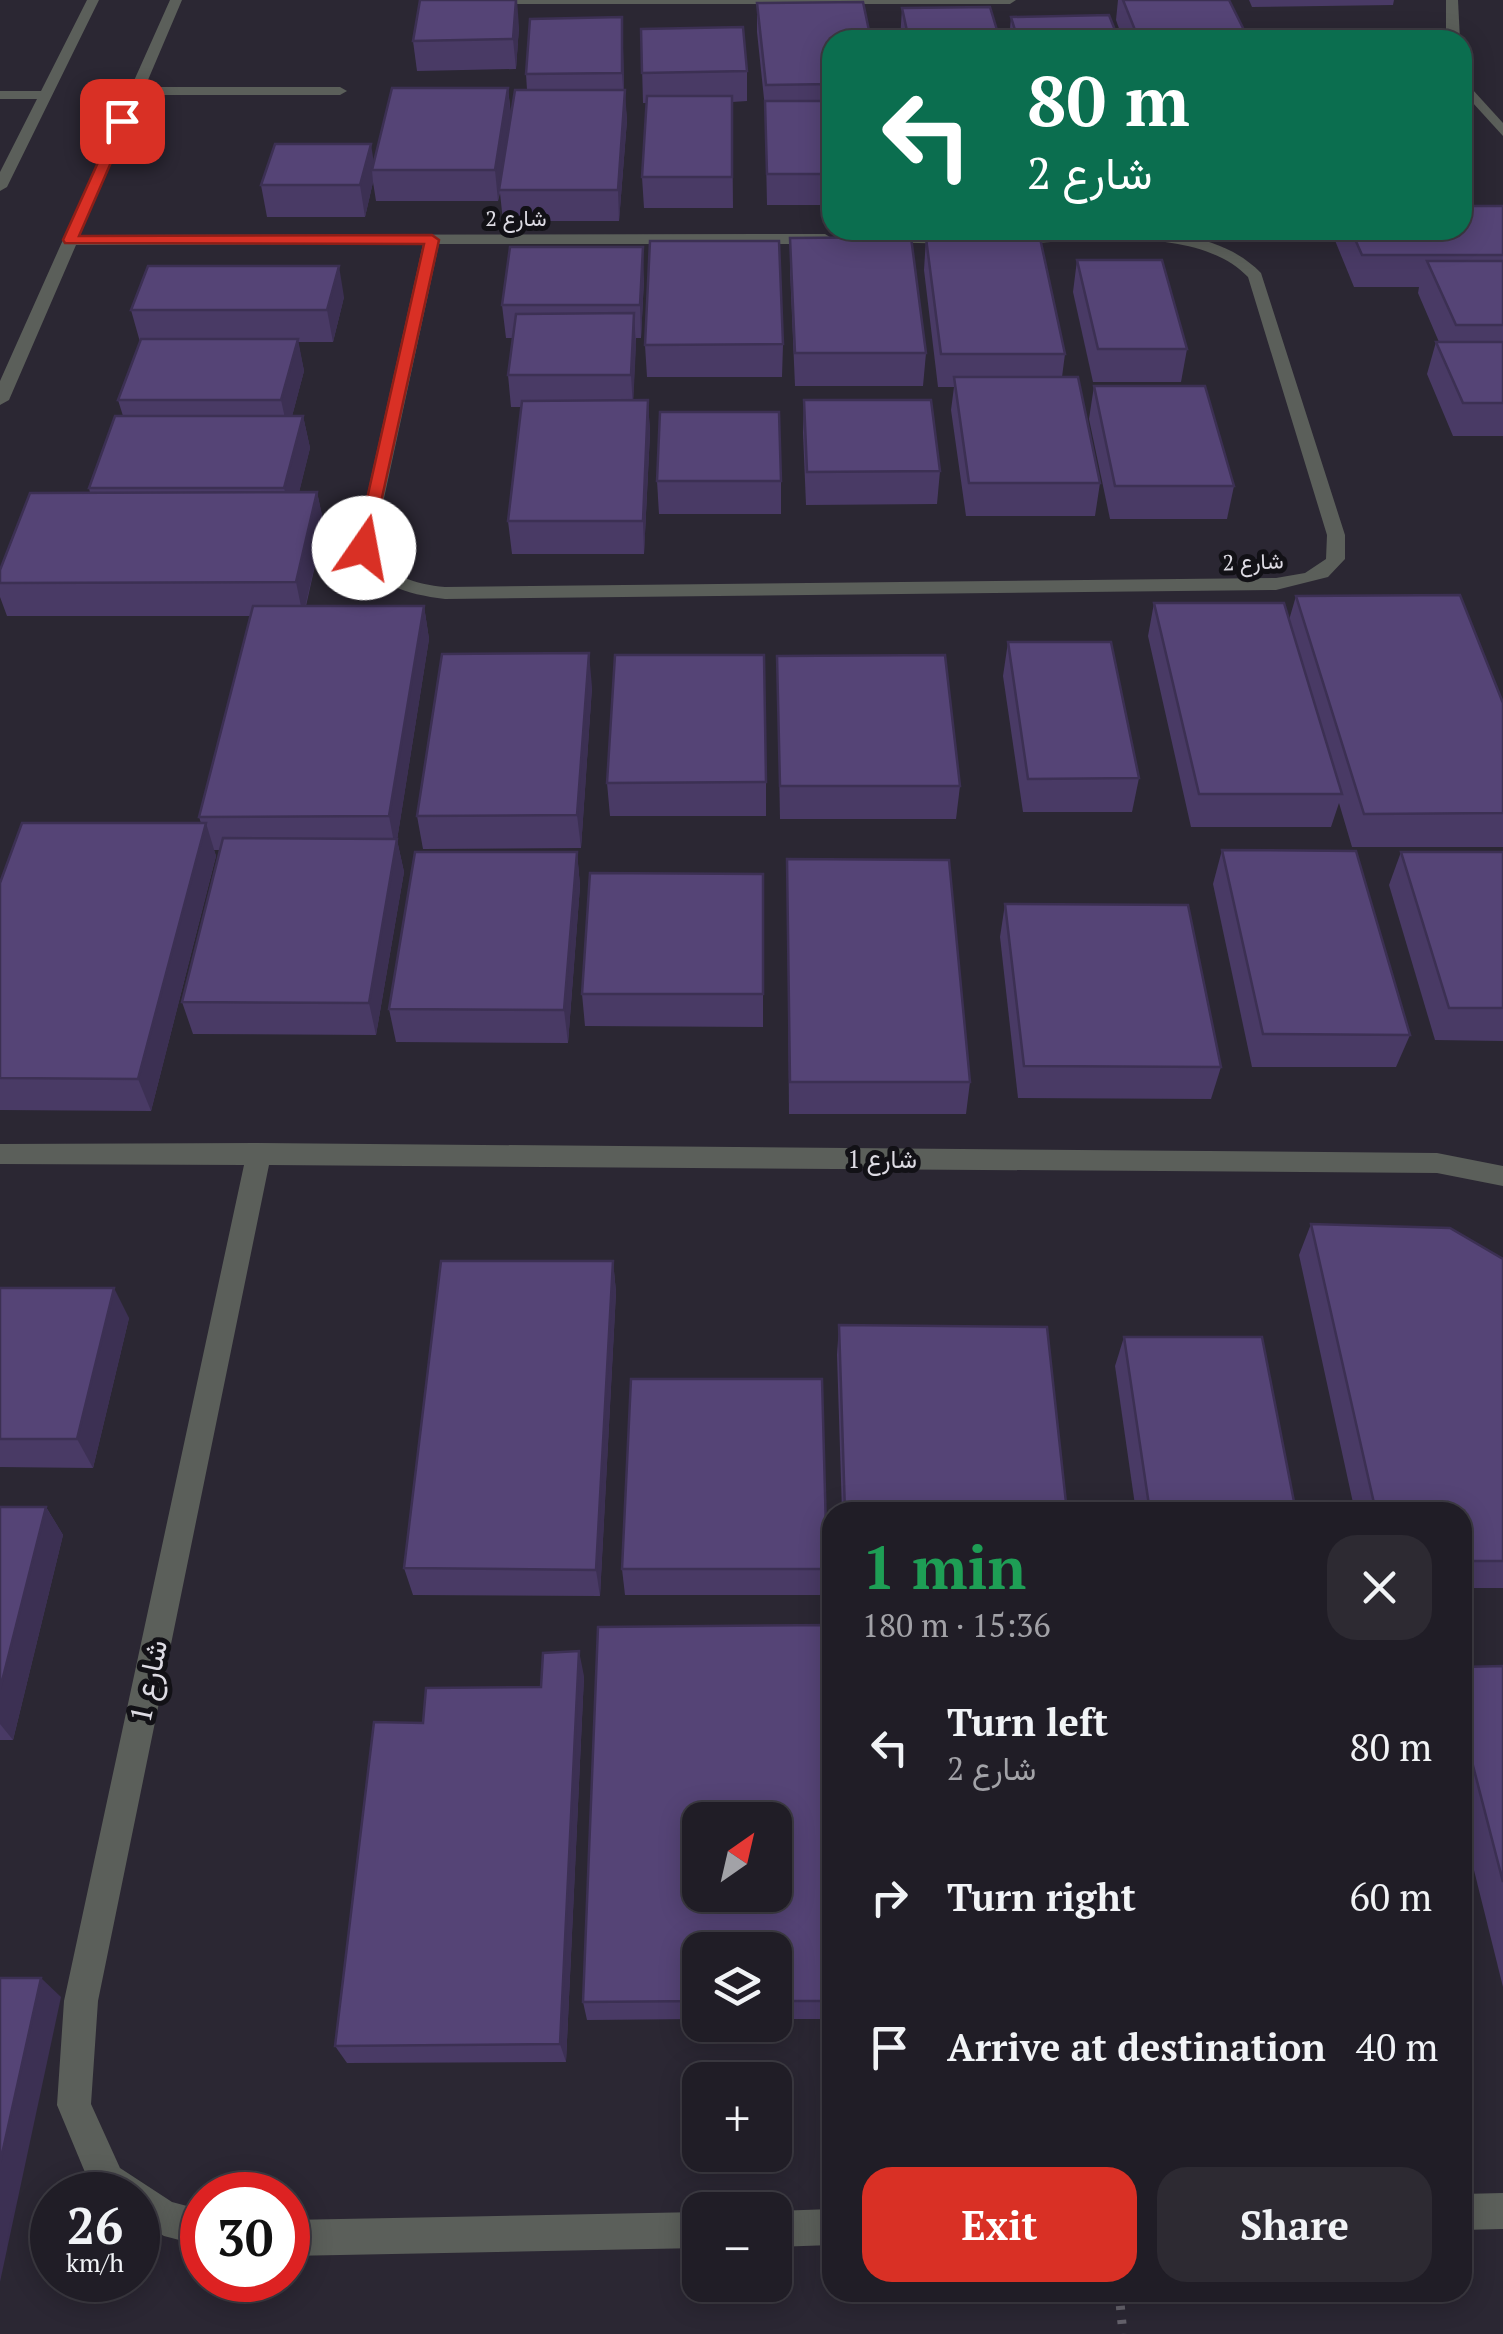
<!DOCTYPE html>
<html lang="en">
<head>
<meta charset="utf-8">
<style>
	:root { --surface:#201d26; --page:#2d2a32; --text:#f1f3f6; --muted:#a2a2a7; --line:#3d3b43; --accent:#d93025 }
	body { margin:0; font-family:"PT Serif",Vazirmatn,serif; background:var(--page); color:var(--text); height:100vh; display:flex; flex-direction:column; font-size:38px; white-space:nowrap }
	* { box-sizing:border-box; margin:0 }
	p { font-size:32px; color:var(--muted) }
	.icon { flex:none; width:55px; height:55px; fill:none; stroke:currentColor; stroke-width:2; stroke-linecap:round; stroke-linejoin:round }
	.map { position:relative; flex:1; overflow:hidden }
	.panel { position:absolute; left:822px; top:1502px; width:650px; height:800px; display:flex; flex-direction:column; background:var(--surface); border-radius:30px; box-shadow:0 5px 25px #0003,0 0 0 2px var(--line) }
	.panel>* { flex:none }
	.banner { position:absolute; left:822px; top:30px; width:650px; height:210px; border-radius:30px; box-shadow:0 5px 25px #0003,0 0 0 2px var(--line); background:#0b6e4f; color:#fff; overflow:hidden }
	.needle { width:65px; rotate:34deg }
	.fabs { position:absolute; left:682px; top:1802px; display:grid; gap:20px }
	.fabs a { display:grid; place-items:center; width:110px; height:110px; border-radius:20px; background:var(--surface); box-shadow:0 5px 25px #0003,0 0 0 2px var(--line); font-size:50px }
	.speed { position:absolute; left:30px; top:2172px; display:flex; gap:20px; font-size:50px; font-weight:700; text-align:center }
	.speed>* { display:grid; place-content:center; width:130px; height:130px; border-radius:50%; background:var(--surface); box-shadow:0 5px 25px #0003,0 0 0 2px var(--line); line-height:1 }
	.speed small { font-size:25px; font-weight:400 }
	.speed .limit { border:15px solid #d22; background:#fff; color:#111 }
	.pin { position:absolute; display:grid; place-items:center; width:85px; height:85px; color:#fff; margin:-42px; border-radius:20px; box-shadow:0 5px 15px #0006 }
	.me { position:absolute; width:110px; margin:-55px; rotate:12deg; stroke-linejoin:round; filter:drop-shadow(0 0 8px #0008) }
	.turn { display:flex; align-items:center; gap:35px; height:210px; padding:0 40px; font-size:45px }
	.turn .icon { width:130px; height:130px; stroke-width:2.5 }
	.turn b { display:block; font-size:70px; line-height:85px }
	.round { display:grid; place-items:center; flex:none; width:105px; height:105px; border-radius:30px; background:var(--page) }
	.summary { display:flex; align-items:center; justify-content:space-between; height:170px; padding:0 40px }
	h1 { font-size:60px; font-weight:600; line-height:75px; color:#1e9e55 }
	.cta { display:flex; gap:20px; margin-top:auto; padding:20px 40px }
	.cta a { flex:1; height:115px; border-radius:30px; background:var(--accent); color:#fff; font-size:40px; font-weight:600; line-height:115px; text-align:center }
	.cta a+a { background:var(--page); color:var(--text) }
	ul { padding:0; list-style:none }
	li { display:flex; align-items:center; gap:30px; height:150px; padding:0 40px }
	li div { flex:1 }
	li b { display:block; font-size:38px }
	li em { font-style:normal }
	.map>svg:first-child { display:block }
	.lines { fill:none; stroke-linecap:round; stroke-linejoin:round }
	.path { stroke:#65626c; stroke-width:9; stroke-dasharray:4 10; stroke-linecap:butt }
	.minor { fill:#5b5f5a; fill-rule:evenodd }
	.wall { fill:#493a65 }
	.shaded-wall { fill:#3c3053 }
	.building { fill:#554476; stroke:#3c3053; stroke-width:2.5; fill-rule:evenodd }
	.route { fill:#d93025; stroke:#8d1f18; stroke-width:2.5 }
	.labels { text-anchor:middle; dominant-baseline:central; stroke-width:10; stroke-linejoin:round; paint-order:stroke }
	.far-street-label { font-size:22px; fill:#dddbe3; stroke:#121116 }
	.street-label { font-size:25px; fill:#dddbe3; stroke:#121116 }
	.near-street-label { font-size:30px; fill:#dddbe3; stroke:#121116 }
</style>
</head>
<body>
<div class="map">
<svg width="1503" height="2334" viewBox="0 0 1503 2334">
	<rect width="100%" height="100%" fill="#2b2733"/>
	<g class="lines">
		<path class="path" d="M1119 2292 1123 2334"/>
		<g class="minor">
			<path d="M87 0H99L7 187 0 191V172L37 99H0V91H41Z"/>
			<path d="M170 0H182L145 87H340L347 91 340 95H141L80 235 825 234 833 239 825 244H439L373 549C389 577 415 584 445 587L1276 578 1305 573 1326 559 1327 535 1248 277C1196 223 1079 242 1010 244L1002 239 1010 234C1085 232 1204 214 1261 273L1345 535V559L1328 577 1276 590 445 599C405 594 375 585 355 549L423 244 76 245 9 400 0 405V381Z"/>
			<path d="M499 0H1016L1010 4H505Z"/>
			<path d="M1446 0H1458L1460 40H1446Z"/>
			<path d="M1462 78 1503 123V136L1462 91Z"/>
			<path d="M880 234H960L968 239 960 244 875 242 872 239Z"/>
			<path d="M259 1143 1437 1153 1503 1166V1186L1437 1173 269 1165 98 2001 91 2104 120 2168 172 2202 202 2210V2246L164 2236 138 2221V2195L94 2194 57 2105 64 2001 244 1165 0 1164V1144Z"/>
			<path d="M1503 2193V2229L1462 2230V2194Z"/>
			<path d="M832 2209V2245L775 2247V2211Z"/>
			<path d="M700 2212V2248L288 2256V2220Z"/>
		</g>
	</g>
	<g class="wall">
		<path d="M1118 0H1229L1249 40H1123L1116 20Z"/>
		<path d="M1249 0H1394L1393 5 1252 7Z"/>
		<path d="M757 3 832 40V205H767L765 108 757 32Z"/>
		<path d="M902 8 1000 40H900Z"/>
		<path d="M1011 17 1119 40H1009Z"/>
		<path d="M519 27 516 69 417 71 413 41Z"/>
		<path d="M641 29 747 71V101L732 102 733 208H644L642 177 647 103H643Z"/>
		<path d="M623 47 624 90 627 120 619 221H503L500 193 498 201H376L373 182 365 217H267L261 185 373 163 508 88 511 115 527 90 526 74Z"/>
		<path d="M1503 206V436H1453L1427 374 1436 342H1439L1418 293 1419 287H1354L1334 238 1336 230H1462Z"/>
		<path d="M790 238 926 353 923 386H795L790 270Z"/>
		<path d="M926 238 1065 354 1062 377 1100 483 1095 516H966L951 410 954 387H938L924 270Z"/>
		<path d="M1077 260 1187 349 1181 382H1093L1073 292Z"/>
		<path d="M644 279 641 338H636L633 400H648L650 433 644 554H512L508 521 521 407H511L508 375 513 338H506L502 305Z"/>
		<path d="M344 297 333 342H298L304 371 292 416H303L310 448 299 492H317L324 525 306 606H424L429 639 397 840 404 872 376 1035 193 1034 182 1002 220 850H214L216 856 151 1111 0 1110V883L201 823 199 817 251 616H7L0 597V570L90 493 89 488 123 416 118 400 140 342 131 310Z"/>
		<path d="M783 344 782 377H647L645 345Z"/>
		<path d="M1094 386 1234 486 1227 519H1110L1089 419Z"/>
		<path d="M804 400 940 471 937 504 806 505 803 433Z"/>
		<path d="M657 481H781V514H659Z"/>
		<path d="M1296 596 1503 703V847H1352L1339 803 1331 827H1191L1148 636 1154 603 1289 620Z"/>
		<path d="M1008 642 1139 778 1132 812H1023L1003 676Z"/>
		<path d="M777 656 960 786 956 819H780Z"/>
		<path d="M592 687 581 848 423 849 417 816Z"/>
		<path d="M766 782V816H610L607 783Z"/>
		<path d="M1222 850 1410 1035 1396 1067H1252L1213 884Z"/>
		<path d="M577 852 580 886 568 1043 396 1042 389 1009Z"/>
		<path d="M1401 852H1503V1041L1435 1040 1389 885Z"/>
		<path d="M787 859 970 1082 966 1114H789Z"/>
		<path d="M763 874V1027L585 1026 582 994Z"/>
		<path d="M1005 904 1221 1067 1211 1099 1018 1098 1000 937Z"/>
		<path d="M1311 1224 1503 1259V1588H1462V1512H1355L1299 1255Z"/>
		<path d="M613 1261 616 1292 600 1596 413 1595 404 1568Z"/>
		<path d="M0 1288 129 1318 93 1468 0 1467Z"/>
		<path d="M839 1325 1067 1512H842L837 1355Z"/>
		<path d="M1124 1337 1296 1512H1136L1115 1366Z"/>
		<path d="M0 1507H46L63 1535 13 1740H0Z"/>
		<path d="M622 1569H827L825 1595H625Z"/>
		<path d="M832 1625V2019H775V1950H700V2019L587 2020 583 2002Z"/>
		<path d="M1503 1666V1987L1462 1822V1667Z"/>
		<path d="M584 1676 566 2062 347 2063 335 2046 423 1723 541 1687Z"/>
	</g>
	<g class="shaded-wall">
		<path d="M517 0 519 27 516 69 513 39Z"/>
		<path d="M622 17 623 47 624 103 622 73Z"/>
		<path d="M508 88 511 119 498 201 495 170Z"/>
		<path d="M625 90 627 120 619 221 618 190Z"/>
		<path d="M371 144 375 170H372L373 182 365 217 360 185Z"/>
		<path d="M643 247 644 279 641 338 640 305Z"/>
		<path d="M339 266 344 297 333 342 327 310Z"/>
		<path d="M634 313 636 346 633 407 631 375Z"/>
		<path d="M298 339 304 371 288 432 281 400Z"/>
		<path d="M648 400 650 433 644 554 643 521Z"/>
		<path d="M303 416 310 448 292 521 284 488Z"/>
		<path d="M317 492 324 525 303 616 296 582Z"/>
		<path d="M424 606 429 639 397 840 404 872 376 1035 369 1003 395 848 389 816Z"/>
		<path d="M589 653 592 687 581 848 577 815Z"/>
		<path d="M206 823 216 856 151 1111 138 1079Z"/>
		<path d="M577 852 580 886 568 1043 564 1010Z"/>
		<path d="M613 1261 616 1292 600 1596 596 1570Z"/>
		<path d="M114 1288 129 1318 93 1468 77 1439Z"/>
		<path d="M46 1507 63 1535 13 1740 0 1724V1689Z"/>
		<path d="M579 1651 584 1676 566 2062 560 2044Z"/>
		<path d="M41 1978 61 1997 0 2282V2163Z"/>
	</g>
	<g class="building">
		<path d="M420 0H516L513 39 413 41Z"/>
		<path d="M1123 0H1229L1249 40H1139Z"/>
		<path d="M863 2 871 40H832V84L766 85 757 3Z"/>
		<path d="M990 7 1000 40H909L902 8Z"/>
		<path d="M1109 15 1119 40H1018L1011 17Z"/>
		<path d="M622 17V73L526 74 530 19Z"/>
		<path d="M743 27 747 71 642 73 641 29Z"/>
		<path d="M392 88H508L495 170H372Z"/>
		<path d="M515 90H625L618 190H499Z"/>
		<path d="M647 96H732V177H642Z"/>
		<path d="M765 101H832V174H767Z"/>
		<path d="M275 144H371L360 185H261Z"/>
		<path d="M1462 206H1503V255H1362L1351 230H1462Z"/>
		<path d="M911 237 926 353H795L790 238Z"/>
		<path d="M926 238H1040L1065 354H941Z"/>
		<path d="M650 241H779L783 344 645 345Z"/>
		<path d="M510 247H643L640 305H502Z"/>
		<path d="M1077 260H1162L1187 349H1098Z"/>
		<path d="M1427 261H1503V325H1456Z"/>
		<path d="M148 266H339L327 310H131Z"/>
		<path d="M634 313 631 375H508L516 314Z"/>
		<path d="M141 339H298L281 400H118Z"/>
		<path d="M1436 342H1503V403H1463Z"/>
		<path d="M954 377H1078L1100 483H969Z"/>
		<path d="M1094 386H1205L1234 486H1115Z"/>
		<path d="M648 400 643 521H508L522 401Z"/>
		<path d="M804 400H931L940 471 807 472Z"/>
		<path d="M660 412H779L781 481H657Z"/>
		<path d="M115 416H303L284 488H89Z"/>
		<path d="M317 492 296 582 0 583V570L30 493Z"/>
		<path d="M1460 595 1503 703V813L1364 814 1296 596Z"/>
		<path d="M1154 603H1284L1342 794H1199Z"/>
		<path d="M253 606H424L389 816 199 817Z"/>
		<path d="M1008 642H1111L1139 778 1028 779Z"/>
		<path d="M589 653 577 815 417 816 442 654Z"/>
		<path d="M615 655H764L766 782 607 783Z"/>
		<path d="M945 655 960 786H780L777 656Z"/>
		<path d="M22 823H206L138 1079 0 1078V883Z"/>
		<path d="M223 838 397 839 369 1003 182 1002Z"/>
		<path d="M1222 850 1356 851 1410 1035 1263 1034Z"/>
		<path d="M415 852H577L564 1010 389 1009Z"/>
		<path d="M1401 852H1503V1008H1449Z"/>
		<path d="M787 859 949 860 970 1082H790Z"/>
		<path d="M590 873 763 874V994H582Z"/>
		<path d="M1005 904 1188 905 1221 1067 1024 1066Z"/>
		<path d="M1311 1224 1450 1228 1503 1259V1561H1462V1512H1376Z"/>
		<path d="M441 1261H613L596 1570 404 1568Z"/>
		<path d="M0 1288H114L77 1439H0Z"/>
		<path d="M839 1325 1047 1327 1067 1512H845Z"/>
		<path d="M1124 1337H1262L1296 1512H1150Z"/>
		<path d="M631 1379H822L827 1569H622Z"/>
		<path d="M0 1507H46L0 1689Z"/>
		<path d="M832 1625V2001H775V1950H700V2001L583 2002 598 1627ZM700 1820H775V1895H700Z"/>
		<path d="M579 1651 560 2044 335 2046 374 1722 423 1723 426 1688 541 1687 543 1653Z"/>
		<path d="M1503 1666V1882L1462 1723V1667Z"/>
		<path d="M0 1978H41L0 2163Z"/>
	</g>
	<path class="route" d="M118 118 129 121 79 236 432 235 439 240 370 552 356 548 424 244 65 243 63 240Z"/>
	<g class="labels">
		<g class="far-street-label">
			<text x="516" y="217">شارع 2</text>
			<text transform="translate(1253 561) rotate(-2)">شارع 2</text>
		</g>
		<g class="street-label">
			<text x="882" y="1158">شارع 1</text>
		</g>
		<g class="near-street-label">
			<text transform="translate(148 1681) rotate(-78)">شارع 1</text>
		</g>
	</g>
</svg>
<div class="fabs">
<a><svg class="needle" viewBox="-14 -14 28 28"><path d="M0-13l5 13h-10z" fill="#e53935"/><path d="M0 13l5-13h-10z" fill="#a2a2a7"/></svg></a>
<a><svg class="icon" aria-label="layers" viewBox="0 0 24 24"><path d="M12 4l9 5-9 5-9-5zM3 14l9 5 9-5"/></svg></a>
<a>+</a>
<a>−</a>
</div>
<div class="speed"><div>26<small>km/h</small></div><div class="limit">30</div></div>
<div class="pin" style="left:122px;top:121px;background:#d93025"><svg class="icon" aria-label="arrive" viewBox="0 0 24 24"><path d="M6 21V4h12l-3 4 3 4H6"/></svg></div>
<svg class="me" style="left:364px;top:548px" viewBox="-20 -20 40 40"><circle r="19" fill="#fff"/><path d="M0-13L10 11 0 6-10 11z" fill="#d93025"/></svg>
<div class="banner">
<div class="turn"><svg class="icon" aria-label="left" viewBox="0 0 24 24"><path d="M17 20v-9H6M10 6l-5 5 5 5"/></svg><div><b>80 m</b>شارع 2</div></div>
</div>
<section class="panel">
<div class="summary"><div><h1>1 min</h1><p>180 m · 15:36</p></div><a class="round"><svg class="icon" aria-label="close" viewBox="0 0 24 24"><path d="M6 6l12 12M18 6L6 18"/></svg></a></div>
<ul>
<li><svg class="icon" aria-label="left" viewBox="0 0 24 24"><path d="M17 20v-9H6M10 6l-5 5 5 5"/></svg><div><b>Turn left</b><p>شارع 2</p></div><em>80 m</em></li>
<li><svg class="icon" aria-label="right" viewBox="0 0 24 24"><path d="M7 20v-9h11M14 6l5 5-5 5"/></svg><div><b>Turn right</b></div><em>60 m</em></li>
<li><svg class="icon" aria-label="arrive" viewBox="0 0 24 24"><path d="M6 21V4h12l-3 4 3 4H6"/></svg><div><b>Arrive at destination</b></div><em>40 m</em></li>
</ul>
<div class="cta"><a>Exit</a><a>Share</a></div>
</section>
</div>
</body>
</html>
